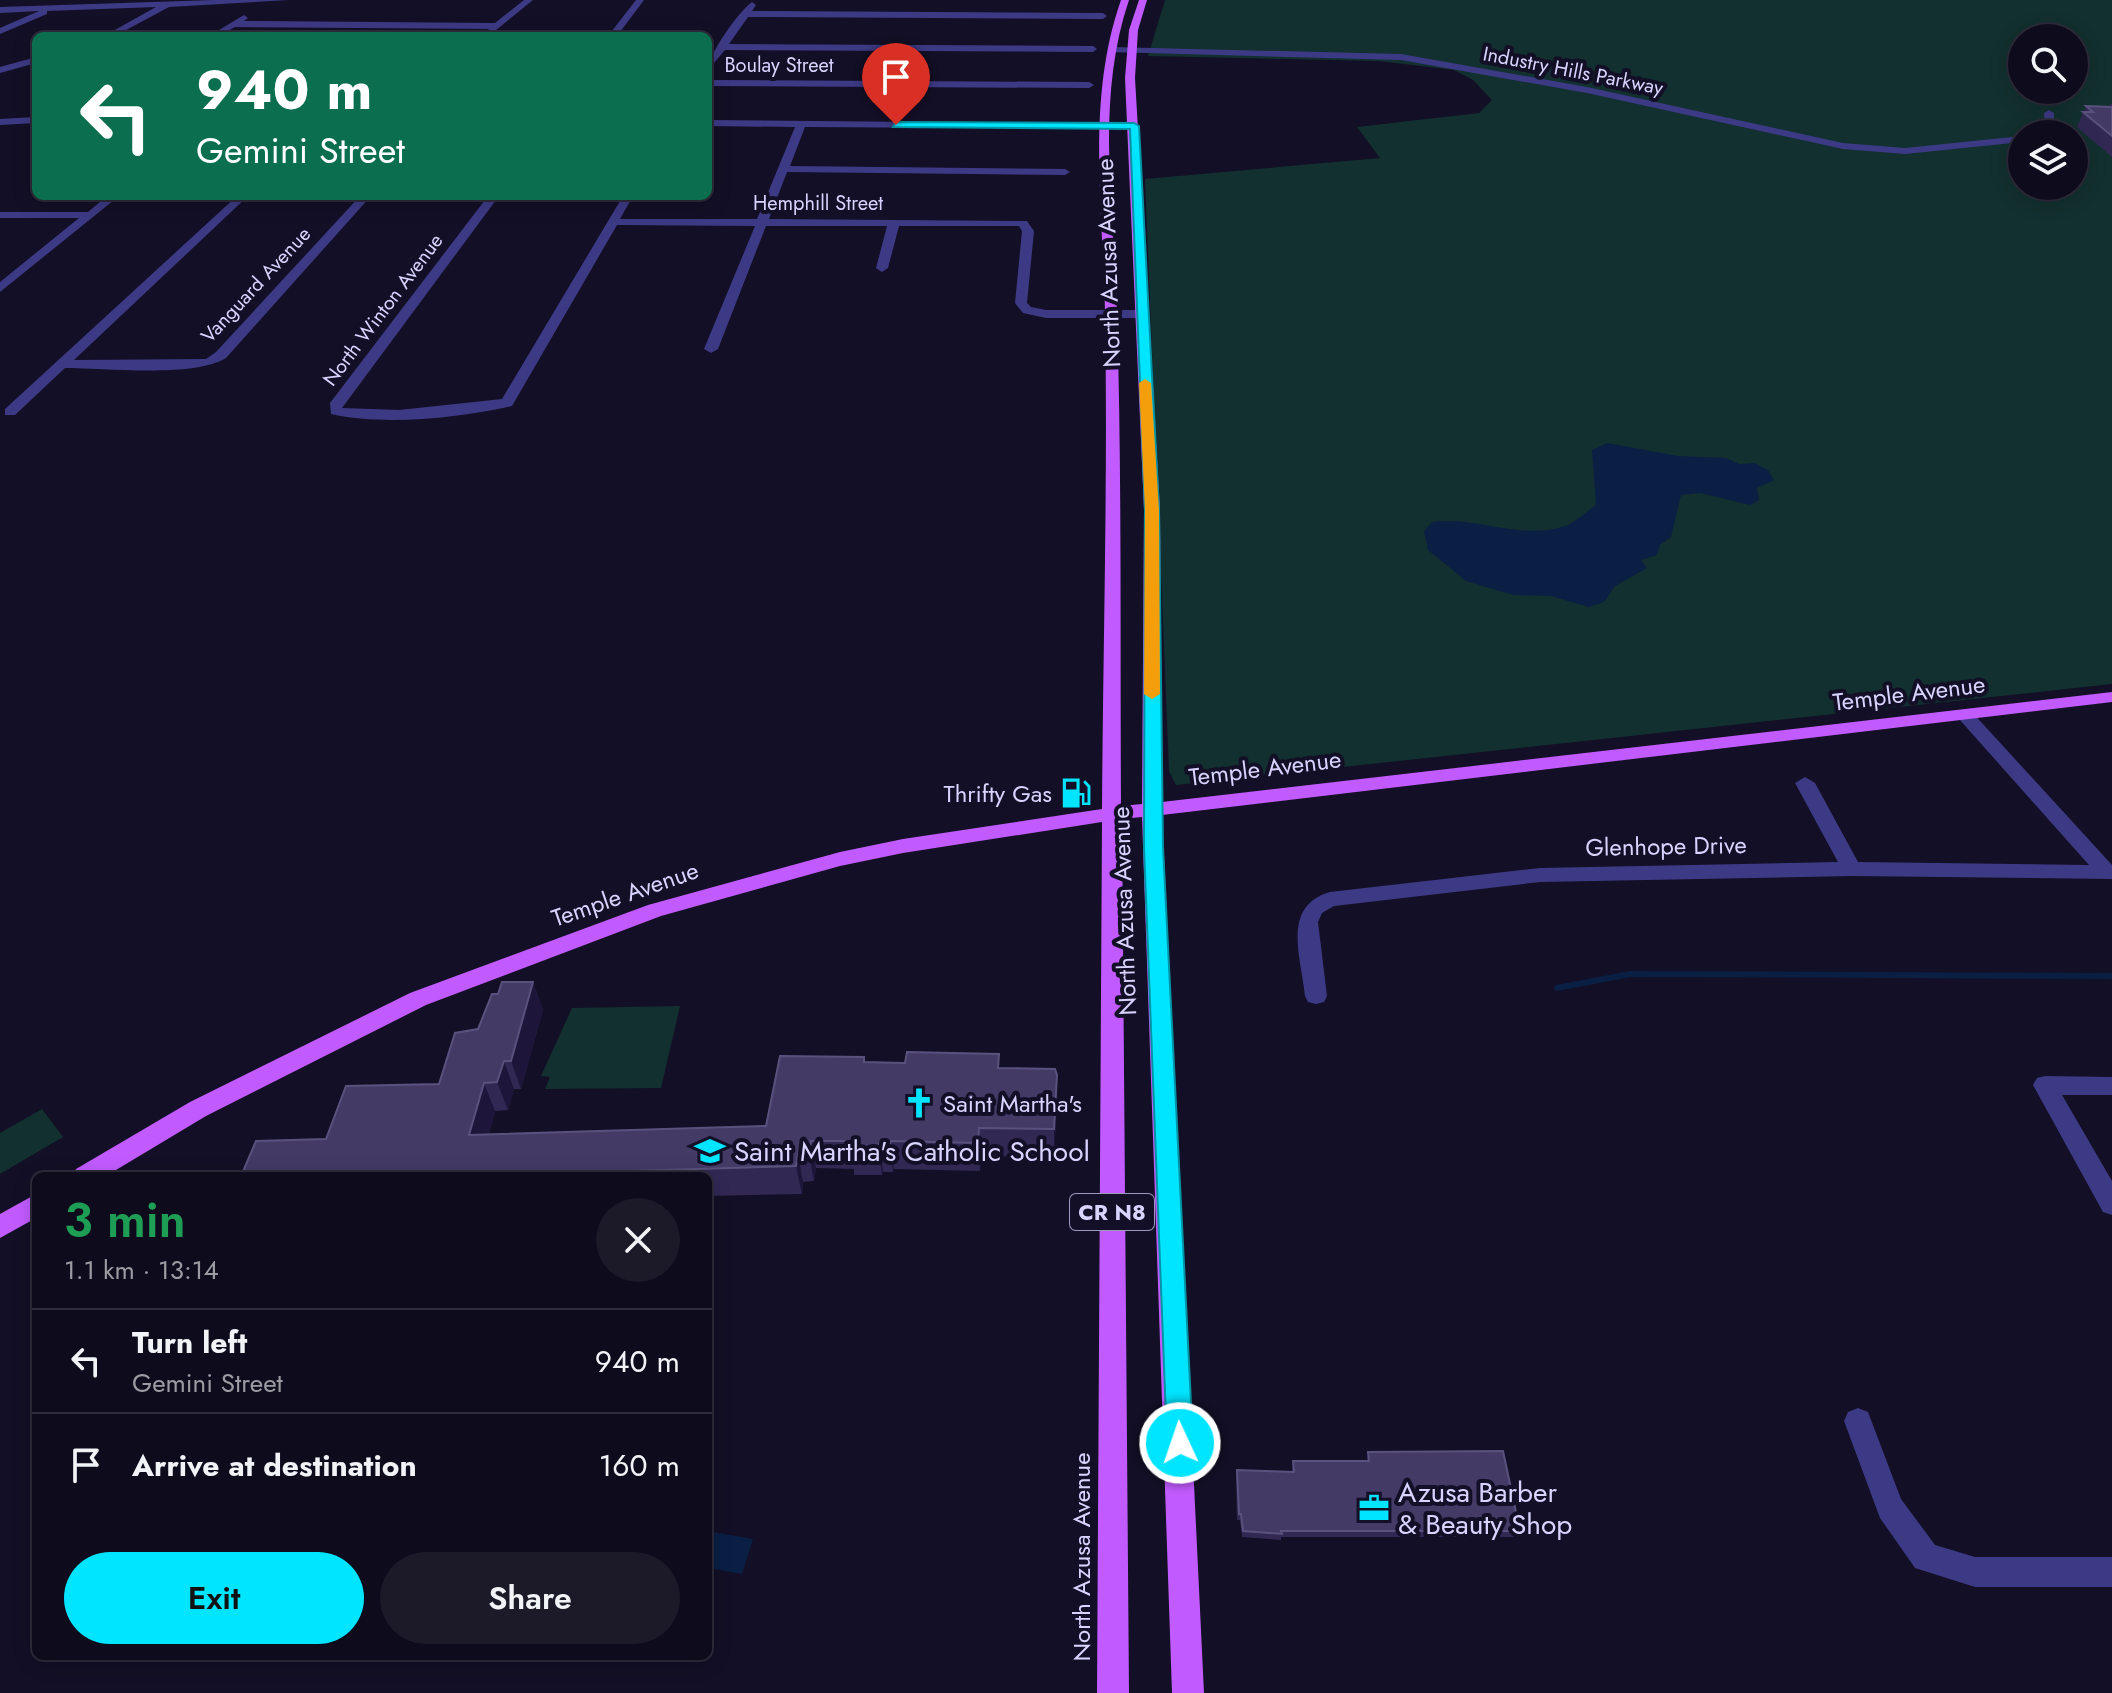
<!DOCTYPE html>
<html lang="en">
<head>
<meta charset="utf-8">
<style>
	:root { --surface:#0e0b1c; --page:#1c1929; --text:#f1f3f6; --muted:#9b9ba3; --line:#2e2b3b; --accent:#00e5ff }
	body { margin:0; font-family:Jost,sans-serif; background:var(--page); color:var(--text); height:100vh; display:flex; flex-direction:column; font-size:30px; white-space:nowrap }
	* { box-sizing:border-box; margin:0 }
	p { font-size:26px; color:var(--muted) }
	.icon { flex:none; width:44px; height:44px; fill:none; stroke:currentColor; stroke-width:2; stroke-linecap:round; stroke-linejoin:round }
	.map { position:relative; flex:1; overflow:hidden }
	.drawer { position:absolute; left:32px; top:1172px; width:680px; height:488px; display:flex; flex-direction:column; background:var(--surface); border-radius:12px; box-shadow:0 4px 20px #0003,0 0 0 2px var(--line) }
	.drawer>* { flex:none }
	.banner { position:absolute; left:32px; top:32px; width:680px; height:168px; border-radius:12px; box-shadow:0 4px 20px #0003,0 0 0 2px var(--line); background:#0b6e4f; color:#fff; overflow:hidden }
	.fabs { position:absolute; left:2008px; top:24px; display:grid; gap:16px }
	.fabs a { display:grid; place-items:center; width:80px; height:80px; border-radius:50%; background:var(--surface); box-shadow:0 4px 20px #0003,0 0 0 2px var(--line); font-size:40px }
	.pin { position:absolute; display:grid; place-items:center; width:68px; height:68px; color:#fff; margin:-82px -34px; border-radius:50% 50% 50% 0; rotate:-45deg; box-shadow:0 0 8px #0007 }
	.pin .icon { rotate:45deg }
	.me { position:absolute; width:88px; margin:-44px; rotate:357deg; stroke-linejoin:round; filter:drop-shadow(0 0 6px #0008) }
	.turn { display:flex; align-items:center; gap:28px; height:168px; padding:0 32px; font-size:36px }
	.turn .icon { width:104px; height:104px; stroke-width:2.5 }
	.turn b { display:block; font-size:56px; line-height:68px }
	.round { display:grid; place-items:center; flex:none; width:84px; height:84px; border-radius:42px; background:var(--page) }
	.overview { display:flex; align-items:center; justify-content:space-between; height:136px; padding:0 32px }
	h1 { font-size:48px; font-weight:600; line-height:60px; color:#1e9e55 }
	.cta { display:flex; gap:16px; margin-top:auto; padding:16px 32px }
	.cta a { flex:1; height:92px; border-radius:48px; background:var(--accent); color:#111; font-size:32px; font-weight:600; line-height:92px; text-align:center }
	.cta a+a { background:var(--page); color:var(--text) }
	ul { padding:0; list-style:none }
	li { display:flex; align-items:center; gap:24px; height:104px; padding:0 32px; border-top:2px solid var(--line) }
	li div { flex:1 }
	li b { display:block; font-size:30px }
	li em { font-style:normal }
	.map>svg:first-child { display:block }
	.green { fill:#12302f; fill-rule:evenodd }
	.water { fill:#0a1f44 }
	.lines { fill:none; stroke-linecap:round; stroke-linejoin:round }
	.stream { stroke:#0a1f44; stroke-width:6 }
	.minor { fill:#3d3a85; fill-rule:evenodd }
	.major { fill:#c25bff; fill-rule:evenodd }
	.wall { fill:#312854 }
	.shaded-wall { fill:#1d163a }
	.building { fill:#433a66; stroke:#5a527e; stroke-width:2 }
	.route { fill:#00e5ff; stroke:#0095a6; stroke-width:2 }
	.slow { fill:#f59e0b }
	.labels { text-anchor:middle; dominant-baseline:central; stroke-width:8; stroke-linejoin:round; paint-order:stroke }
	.far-street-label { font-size:20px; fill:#d9d4ff; stroke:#130f26 }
	.shield { fill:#130f26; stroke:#9e99be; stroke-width:2 }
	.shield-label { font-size:22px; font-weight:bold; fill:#d9d4ff }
	.street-label { font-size:24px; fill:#d9d4ff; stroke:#130f26 }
	.poi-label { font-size:24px; fill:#d9d4ff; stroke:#130f26; text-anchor:end }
	.near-poi-label { font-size:28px; fill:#d9d4ff; stroke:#130f26; text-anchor:start }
</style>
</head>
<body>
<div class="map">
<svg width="2112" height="1693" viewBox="0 0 2112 1693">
	<rect width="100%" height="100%" fill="#130f26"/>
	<g class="green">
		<path d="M1165 0H2112V684L1176 785 1169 771 1145 179 1380 158 1357 127 1479 113 1492 100 1473 80 1454 70 1379 61 1148 56ZM2022 38H2074V90H2022ZM2022 134H2074V186H2022Z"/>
		<path d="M680 1006 661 1088 545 1089 550 1077 541 1076 572 1008Z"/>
		<path d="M42 1109 63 1137 0 1174V1133Z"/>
	</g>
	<g class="water">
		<path d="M1607 443 1678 456 1726 458 1739 464 1754 463 1768 470 1774 480 1757 488 1759 500 1750 505 1700 493 1681 495 1671 537 1660 545 1657 555 1641 560 1647 568 1615 586 1604 602 1589 607 1551 596 1513 595 1466 581 1428 550 1424 531 1432 522C1476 516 1522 541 1565 526 1576 522 1587 511 1596 505L1592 450Z"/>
		<path d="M708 1531 753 1539 742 1574 708 1568Z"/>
	</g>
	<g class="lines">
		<path class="stream" d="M1557 988 1630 974 2112 976"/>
		<g class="minor">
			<path d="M214 0H289L169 7 115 36H104L156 7 47 11V14L0 34V28L39 11 0 13V7Z"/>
			<path d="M524 0H533L490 35 486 32 489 29 235 27 219 36H209L244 15 248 18 244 21 495 23Z"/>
			<path d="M636 0H644L617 36H608Z"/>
			<path d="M752 2 756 5 752 11 1103 13 1107 16 1103 19 748 17 729 44 1093 46 1097 49 1093 52 725 50 708 70C708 55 738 12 752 2Z"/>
			<path d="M1112 47 1401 54 1587 87 1843 143 1905 148 2022 136V142L1905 154 1843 149 1587 93 1401 60 1109 52Z"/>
			<path d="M36 57V63L0 73V67Z"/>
			<path d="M708 80 1089 82 1094 85 1089 88 708 86Z"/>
			<path d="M2049 110 2054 113V130L2031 134 2045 127 2044 113Z"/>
			<path d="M36 117V123L0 125V119Z"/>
			<path d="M708 120 1138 124 1139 126 1134 129 805 127 790 166 1065 169 1070 172 1065 175 787 172 769 219 1027 221 1034 231 1027 303 1031 307 1046 310H1141L1147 314 1141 318H1046L1023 313 1015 303 1022 231 1019 226H899L888 268 882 272 876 268 887 226H766L718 349 711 353 704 349 755 226 617 225 512 406C459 418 384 426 331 414L330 403 488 196H499L342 408 399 410 502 399 623 196H633L620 219H757L795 127 708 126Z"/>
			<path d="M107 196H119L0 292V282L79 218H0V212H88Z"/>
			<path d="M237 196H248L74 360 206 359 216 352 360 196H371L226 358C194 378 105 368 65 368L15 415H5V409Z"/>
			<path d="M1965 709 1971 711 2112 865V879L1852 876 1540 882 1334 906 1322 913 1318 922 1327 996 1324 1002 1316 1004 1308 1002 1305 996C1301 957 1281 906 1330 892L1540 868 1838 862 1795 783 1805 777 1815 783 1858 862 2089 865 1959 719 1956 715Z"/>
			<path d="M2045 1076 2112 1077V1095H2062L2112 1181V1215L2103 1212 2033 1085 2037 1078Z"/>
			<path d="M1858 1408 1868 1412 1901 1499 1935 1545 1975 1557H2112V1587H1975L1915 1568 1880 1518 1844 1421 1848 1412Z"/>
		</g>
		<g class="major">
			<path d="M1121 0H1129C1095 100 1114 210 1117 314 1122 478 1120 642 1121 806L1142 804 1144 510 1125 78 1129 30 1139 0H1147L1138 30 1135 78 1160 510 1162 802 2112 692V702L1162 815 1204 1693H1172L1142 817 1122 819 1129 1693H1097L1102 822 903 853 840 866 661 916 426 1005 206 1116 106 1176H73L76 1169 190 1102 410 993 648 905 840 852 903 839 1102 809C1103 644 1108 478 1105 312 1103 209 1086 99 1121 0Z"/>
			<path d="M36 1194V1218L0 1238V1214Z"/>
		</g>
	</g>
	<g class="wall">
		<path d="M2110 104H2112V157L2077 127 2086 106 2109 107Z"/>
		<path d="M533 982 543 1010 521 1089H514L508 1110 495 1111 489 1134 766 1126 865 1062 905 1063 999 1054V1068L1057 1075V1103L1054 1157 981 1156 980 1171 894 1169 893 1172H883L882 1175H854V1169L816 1168 814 1181 803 1182 802 1194 708 1196V1176H241L326 1139 439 1084 478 1029Z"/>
		<path d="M1368 1452 1520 1531 1517 1537H1281V1540L1242 1537 1240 1520H1237L1236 1476 1237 1470 1292 1471 1293 1461H1367Z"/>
	</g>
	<g class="shaded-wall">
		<path d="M533 982 543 1010 521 1089 511 1061Z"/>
		<path d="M504 1061 514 1089 508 1110 497 1082Z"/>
		<path d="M1057 1075V1103L1054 1157V1129Z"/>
		<path d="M484 1083 495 1111 481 1163 469 1135Z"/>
		<path d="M979 1128 981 1156 980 1171 978 1143Z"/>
		<path d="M811 1141 816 1168 814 1181 809 1154Z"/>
		<path d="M890 1141 894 1169 893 1172 890 1145Z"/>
		<path d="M879 1144 883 1172 882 1175 878 1147Z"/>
		<path d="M798 1154 803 1182 802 1194 796 1166Z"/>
	</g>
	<g class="building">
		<path d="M2086 106 2112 107V136L2083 112H2093Z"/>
		<path d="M502 982H533L511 1061H504L497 1082 484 1083 469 1135 766 1126 780 1056 864 1057V1062L905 1063 907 1052 999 1054 998 1068 1055 1069 1057 1075 1054 1129 979 1128 978 1143 890 1141V1145L879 1144 878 1147H850L851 1141H811L809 1154H798L796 1166 464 1176H241L256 1141 326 1139 346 1086 439 1084 455 1033 478 1029 492 994H498Z"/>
		<path d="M1503 1451 1520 1531H1281L1282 1534 1243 1531 1241 1514H1239L1237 1470 1294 1472 1293 1461H1369L1368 1452Z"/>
	</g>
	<path class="route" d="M896 122 1134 123 1139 126 1159 510 1163 847 1193 1443 1189 1452 1180 1456 1171 1452 1167 1443 1144 847 1145 510 1130 129 893 127Z"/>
	<path class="slow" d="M1145 379 1151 383 1159 510 1160 694 1152 699 1144 694 1145 510 1139 383Z"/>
	<defs>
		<g id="fuel-bare" transform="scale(2.4)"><path d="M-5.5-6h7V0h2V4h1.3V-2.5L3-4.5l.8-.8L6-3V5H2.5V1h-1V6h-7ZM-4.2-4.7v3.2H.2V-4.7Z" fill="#00e5ff" stroke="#130f26" stroke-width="2.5" paint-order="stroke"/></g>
		<g id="church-bare" transform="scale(2.4)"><path d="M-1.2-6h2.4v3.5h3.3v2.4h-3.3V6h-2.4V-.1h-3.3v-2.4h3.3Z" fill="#00e5ff" stroke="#130f26" stroke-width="2.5" paint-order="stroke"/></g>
		<g id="school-bare" transform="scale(2.4)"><path d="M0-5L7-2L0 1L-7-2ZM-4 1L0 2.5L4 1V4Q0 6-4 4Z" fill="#00e5ff" stroke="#130f26" stroke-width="2.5" paint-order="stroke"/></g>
		<g id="office-bare" transform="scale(2.4)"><path d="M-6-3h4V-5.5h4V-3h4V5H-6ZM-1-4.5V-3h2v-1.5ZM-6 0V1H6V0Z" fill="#00e5ff" stroke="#130f26" stroke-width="2.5" paint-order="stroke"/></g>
	</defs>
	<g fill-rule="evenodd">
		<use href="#fuel-bare" x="1076" y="793"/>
		<use href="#church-bare" x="919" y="1103"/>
		<use href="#school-bare" x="710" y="1151"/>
		<use href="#office-bare" x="1374" y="1508"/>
	</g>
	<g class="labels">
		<g class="far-street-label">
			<text x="779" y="65">Boulay Street</text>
			<text transform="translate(1573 71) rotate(11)">Industry Hills Parkway</text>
			<text x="818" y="203">Hemphill Street</text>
			<text transform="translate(256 285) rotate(-47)">Vanguard Avenue</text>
			<text transform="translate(383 310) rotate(-53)">North Winton Avenue</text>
		</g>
		<rect class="shield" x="1070" y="1194" width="84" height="36" rx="6"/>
		<g class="shield-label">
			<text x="1112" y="1212">CR N8</text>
		</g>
		<g class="street-label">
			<text transform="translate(1108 263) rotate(-92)">North Azusa Avenue</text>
			<text transform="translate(1909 693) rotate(-7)">Temple Avenue</text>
			<text transform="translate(1265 768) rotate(-7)">Temple Avenue</text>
			<text transform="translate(1666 846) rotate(-1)">Glenhope Drive</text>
			<text transform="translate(625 894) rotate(-19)">Temple Avenue</text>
			<text transform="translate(1124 911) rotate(-92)">North Azusa Avenue</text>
			<text transform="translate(1081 1557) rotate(-90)">North Azusa Avenue</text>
		</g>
		<g class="poi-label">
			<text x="1052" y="793">Thrifty Gas</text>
			<text x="943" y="1103" text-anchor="start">Saint Martha's</text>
		</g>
		<g class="near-poi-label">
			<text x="734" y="1151">Saint Martha's Catholic School</text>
			<text x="1398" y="1492">Azusa Barber<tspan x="1398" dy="32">&amp; Beauty Shop</tspan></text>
		</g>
	</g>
</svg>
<div class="fabs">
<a><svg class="icon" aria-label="search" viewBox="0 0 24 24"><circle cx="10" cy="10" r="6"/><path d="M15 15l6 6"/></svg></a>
<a><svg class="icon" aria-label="layers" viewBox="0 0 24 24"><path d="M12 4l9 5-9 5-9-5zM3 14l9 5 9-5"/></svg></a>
</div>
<div class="pin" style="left:896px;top:125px;background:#d93025"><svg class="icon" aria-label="arrive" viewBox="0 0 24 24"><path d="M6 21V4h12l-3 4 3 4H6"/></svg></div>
<svg class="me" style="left:1180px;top:1443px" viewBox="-20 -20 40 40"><circle r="17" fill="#00e5ff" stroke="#fff" stroke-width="3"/><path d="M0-11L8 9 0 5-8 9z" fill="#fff"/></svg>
<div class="banner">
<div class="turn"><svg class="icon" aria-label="left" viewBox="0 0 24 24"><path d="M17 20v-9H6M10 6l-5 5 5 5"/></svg><div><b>940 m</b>Gemini Street</div></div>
</div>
<section class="drawer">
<div class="overview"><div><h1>3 min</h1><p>1.1 km · 13:14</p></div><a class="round"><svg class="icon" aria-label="close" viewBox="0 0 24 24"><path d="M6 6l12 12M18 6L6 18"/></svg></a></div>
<ul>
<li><svg class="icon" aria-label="left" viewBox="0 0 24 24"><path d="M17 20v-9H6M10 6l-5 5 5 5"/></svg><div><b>Turn left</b><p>Gemini Street</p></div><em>940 m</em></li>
<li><svg class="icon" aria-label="arrive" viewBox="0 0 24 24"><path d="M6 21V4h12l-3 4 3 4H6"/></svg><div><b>Arrive at destination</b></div><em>160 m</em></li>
</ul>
<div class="cta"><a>Exit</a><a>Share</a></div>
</section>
</div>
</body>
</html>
